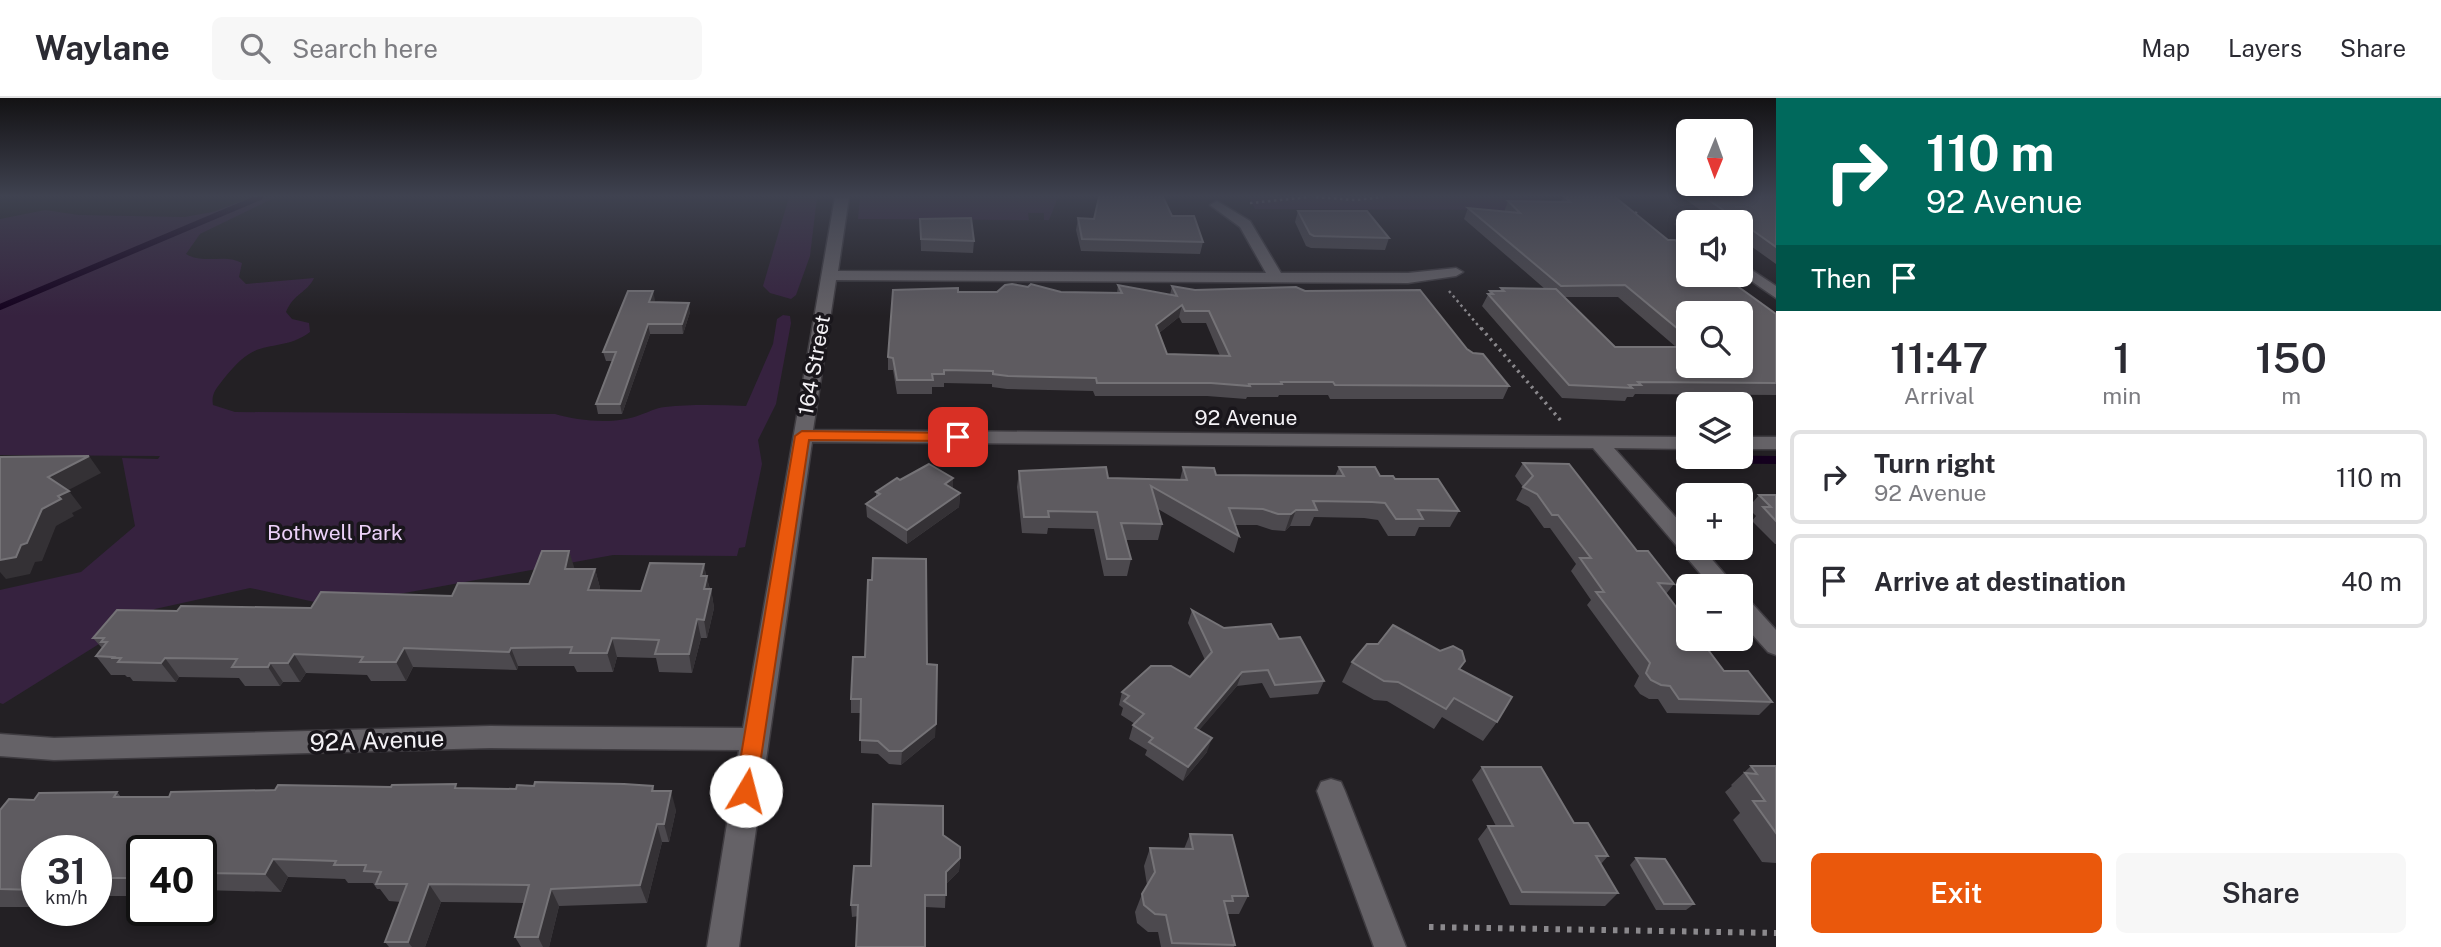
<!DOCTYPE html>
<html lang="en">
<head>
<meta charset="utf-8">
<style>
	:root { --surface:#fff; --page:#f7f7f7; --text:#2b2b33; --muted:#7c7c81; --line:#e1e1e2; --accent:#ea580c }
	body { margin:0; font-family:"Public Sans",sans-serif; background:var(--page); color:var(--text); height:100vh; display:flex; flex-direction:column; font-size:26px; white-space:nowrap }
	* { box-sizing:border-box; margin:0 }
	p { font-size:23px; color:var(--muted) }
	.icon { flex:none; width:38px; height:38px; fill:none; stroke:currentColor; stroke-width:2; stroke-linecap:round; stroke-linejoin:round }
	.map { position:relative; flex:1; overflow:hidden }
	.panel { display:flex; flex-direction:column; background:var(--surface); width:665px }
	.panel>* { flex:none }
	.hud { background:#00695c; color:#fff; overflow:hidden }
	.needle { width:46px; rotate:181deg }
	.tools { position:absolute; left:1676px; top:21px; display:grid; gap:14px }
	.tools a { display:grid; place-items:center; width:77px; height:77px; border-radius:10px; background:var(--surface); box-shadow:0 4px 10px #0003; font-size:35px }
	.speed { position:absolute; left:21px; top:737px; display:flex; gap:14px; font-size:35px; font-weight:700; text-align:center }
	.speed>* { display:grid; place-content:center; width:91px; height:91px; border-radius:50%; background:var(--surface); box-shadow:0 4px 10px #0003; line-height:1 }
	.speed small { font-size:18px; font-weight:400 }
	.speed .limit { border:4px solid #111; border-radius:10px; background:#fff; color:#111 }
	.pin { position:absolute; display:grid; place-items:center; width:60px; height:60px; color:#fff; margin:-30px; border-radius:14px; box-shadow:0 4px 10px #0006 }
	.me { position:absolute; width:77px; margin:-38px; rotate:8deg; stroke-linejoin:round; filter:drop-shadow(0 0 5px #0008) }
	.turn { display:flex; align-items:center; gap:24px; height:147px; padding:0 35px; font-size:32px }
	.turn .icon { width:91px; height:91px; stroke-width:2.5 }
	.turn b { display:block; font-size:49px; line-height:60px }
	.then { display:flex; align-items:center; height:66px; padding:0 35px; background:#0003; gap:14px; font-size:26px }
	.eta { display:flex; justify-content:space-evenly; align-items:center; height:119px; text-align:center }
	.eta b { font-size:42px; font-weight:600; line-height:49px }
	.action { display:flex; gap:14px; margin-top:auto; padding:14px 35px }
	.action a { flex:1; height:80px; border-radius:10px; background:var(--accent); color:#fff; font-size:28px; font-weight:600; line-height:80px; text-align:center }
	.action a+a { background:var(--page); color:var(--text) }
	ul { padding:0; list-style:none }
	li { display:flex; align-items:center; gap:21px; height:94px; margin:0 14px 10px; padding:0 21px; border:4px solid var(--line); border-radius:10px }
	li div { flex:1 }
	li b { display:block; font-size:26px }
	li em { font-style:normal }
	header { display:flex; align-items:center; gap:42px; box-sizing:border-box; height:98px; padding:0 35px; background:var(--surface); border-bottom:2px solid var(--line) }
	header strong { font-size:33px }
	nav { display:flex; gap:38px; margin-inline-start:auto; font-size:24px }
	.search { width:490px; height:63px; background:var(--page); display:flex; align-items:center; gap:18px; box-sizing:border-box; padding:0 24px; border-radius:10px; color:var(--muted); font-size:26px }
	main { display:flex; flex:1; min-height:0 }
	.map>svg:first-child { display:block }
	.green { fill:#36223f }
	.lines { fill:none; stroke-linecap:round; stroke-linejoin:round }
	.stream-far1 { stroke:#14001e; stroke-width:6 }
	.stream { stroke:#14001e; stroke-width:8 }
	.minor-casing { stroke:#3f3c41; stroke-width:3 }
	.path-far2 { stroke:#8b898d; stroke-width:2.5; stroke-dasharray:2.5 3.5; stroke-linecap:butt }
	.path-far1 { stroke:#8b898d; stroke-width:3.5; stroke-dasharray:2.5 4.5; stroke-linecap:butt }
	.path { stroke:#8b898d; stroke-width:6; stroke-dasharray:4.5 7; stroke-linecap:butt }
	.minor { fill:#656267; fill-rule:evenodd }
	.wall { fill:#4c494e; fill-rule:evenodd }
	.shaded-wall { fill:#343135 }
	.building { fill:#5e5b60; stroke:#757377; stroke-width:2; fill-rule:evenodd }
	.route { fill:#ea580c; stroke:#983908; stroke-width:2 }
	.labels { text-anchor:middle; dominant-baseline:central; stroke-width:7; stroke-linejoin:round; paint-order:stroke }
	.street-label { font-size:21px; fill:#f4f2f6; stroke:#19161b }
	.park-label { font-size:21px; fill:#ecd1f9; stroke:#19161b }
	.near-street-label { font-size:24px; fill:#f4f2f6; stroke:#19161b }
</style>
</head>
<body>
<header>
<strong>Waylane</strong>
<div class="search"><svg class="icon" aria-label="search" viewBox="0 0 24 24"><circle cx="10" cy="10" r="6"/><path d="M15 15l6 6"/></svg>Search here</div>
<nav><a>Map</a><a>Layers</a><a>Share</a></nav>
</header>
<main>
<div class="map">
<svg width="1776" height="849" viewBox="0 0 1776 849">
	<rect width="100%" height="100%" fill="#232024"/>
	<g class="green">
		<path d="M252 99H276L200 136 186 156C204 167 225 155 242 165L239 179 246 186 314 180C307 195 294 195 286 214L292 221 309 225 310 234C287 251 268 244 249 256 238 263 230 273 222 283 216 291 211 296 213 307L235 314 555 316C579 323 615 327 640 317 649 314 655 310 665 309 692 306 719 307 746 308L773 246 777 221 783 217 790 218 791 225 776 306 758 342 762 366 745 449 739 450 737 458 613 457 333 508 250 490 155 511 3 606 0 605V492L81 474 135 428 122 360 158 361 160 358 0 357V121L45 112 79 117 184 119 213 114Z"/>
		<path d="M789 99H817L810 158 796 197 791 201 770 195 763 188Z"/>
		<path d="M860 99H1058L1049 122H1044V115H1028L1029 122 858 121Z"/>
		<path d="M1249 99H1544L1535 112 1255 111Z"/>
	</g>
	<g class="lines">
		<path class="stream-far1" d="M0 209 260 99"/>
		<path class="stream" d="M1688 361 1776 362"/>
		<g class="minor-casing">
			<g id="minor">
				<path d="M835 99H849L838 173 1266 175 1240 129 1210 107 1217 103 1250 123 1281 175H1408L1456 170 1463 174 1456 178 1408 185 836 182 813 332 1689 339V351L1614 350 1689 434V450H1702L1735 488H1711L1593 350 812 344 739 849H707L739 652 490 650 54 662 0 658V636L54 640 490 628 743 630Z"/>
				<path d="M1683 122 1690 124 1689 134 1676 126Z"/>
				<path d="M1741 165 1776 188V200L1741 176Z"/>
				<rect x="1741" y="339" width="35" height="12"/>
				<path d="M1741 500 1749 502 1776 532V557L1768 554 1741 524Z"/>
				<path d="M1331 681 1341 684 1345 693 1406 849H1374L1317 693 1321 684Z"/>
			</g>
		</g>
		<g class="path-far2">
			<path d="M1316 99 1356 102 1383 99"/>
			<path d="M1250 105 1310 99"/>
			<path d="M1629 113 1640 116"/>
			<path d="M1449 193 1482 232"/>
		</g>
		<path class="path-far1" d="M1481 230 1562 324"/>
		<path class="path" d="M1429 829 1776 835"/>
		<use href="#minor" class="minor"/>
	</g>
	<g class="wall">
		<path d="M1563 99H1615L1668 142 1776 216V297L1635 296 1633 299H1627L1625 303 1562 300 1482 208 1490 193H1500L1501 190 1545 191 1464 121 1468 110 1504 114 1508 103 1561 104ZM1564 199H1618L1676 249H1615ZM1689 215 1741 268H1689Z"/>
		<path d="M1682 99H1776V166L1741 141V124H1717Z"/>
		<path d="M1298 113 1327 114 1389 140 1385 152 1311 150 1306 148 1295 124Z"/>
		<path d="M1172 118 1203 144 1200 156 1081 153 1076 132 1078 120 1094 121Z"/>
		<path d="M920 121 974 143 973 155 921 153Z"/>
		<path d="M1118 187 1170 197 1172 188 1195 192 1305 193 1467 251 1509 288 1503 301H1330L1328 297H1279L1278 299H1247L1246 301 1207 298H1095L1093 293 1007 291 992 289V286L944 285V289H932V296H897L893 272H888V259L958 194 1117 195ZM1179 219 1182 225H1206L1220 258 1167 256 1159 235Z"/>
		<path d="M655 202 654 204 690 214 683 236H650L622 316H598L596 306 612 263H606L603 254Z"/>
		<path d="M1523 365 1637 453 1674 486 1666 496 1724 573 1772 604 1759 617 1667 615 1658 601H1649L1640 596 1634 588 1639 578 1587 507 1591 502 1571 473 1576 466 1550 430H1544L1529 409 1516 402 1523 389 1515 378Z"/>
		<path d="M1183 369 1216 377 1335 378 1339 369 1395 381 1459 413 1450 429H1419L1415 438H1388L1378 422 1364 420 1314 419 1310 428H1290L1285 433 1272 432 1257 427H1235L1239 438 1234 455 1158 411 1162 426 1158 442H1125L1131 461 1127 478H1104L1094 431 1048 430 1047 436 1022 435 1017 389 1019 373 1108 380 1180 382Z"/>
		<path d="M900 382 953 391 960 395 959 409 907 446 867 419 866 406 876 399V394Z"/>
		<path d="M1759 397H1776V446H1775L1752 423 1756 418 1748 410Z"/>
		<path d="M704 466 706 478 710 491H711L714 510 707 540H701L692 575 659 574 656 560 617 559 613 574H577L574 568H518L517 572 413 569 406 583H371L367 577 306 575 300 584H283L280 588H245L239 580 179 579 176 584 133 583 130 579H127L125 577H111L96 558 102 550 93 540 177 513 311 510 452 498 529 486 574 471H595L600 490 599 492 641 493Z"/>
		<path d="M1192 512 1224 530 1279 541 1324 583 1318 596 1270 600 1262 585 1237 588 1199 632 1207 654 1183 683 1145 657 1147 652 1129 641 1133 627 1135 626 1121 617 1123 610 1119 607 1122 594 1190 579 1205 562 1188 525Z"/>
		<path d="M1440 553 1465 563 1460 571 1497 624 1483 643 1442 619 1434 631 1387 603 1374 602 1342 584 1352 564Z"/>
		<path d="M927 566 935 639 901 667 889 666 878 656 861 655V615H851V601Z"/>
		<path d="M1751 668H1776V765L1762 764 1733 722 1740 715 1725 694 1732 688 1731 687Z"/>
		<path d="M1482 669 1574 725 1608 758 1601 766 1618 795 1605 808 1510 807 1478 741 1488 728H1496L1472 682Z"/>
		<path d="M653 688 654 693 676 712 669 744H662L647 805 559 808 549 849H521L515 839 524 805 441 804 425 849H389L385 844 401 804 389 803 380 791H377L373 785H348L345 781 288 779 281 794 201 792V752H142V798H96V752H37V809H0V712L34 702 117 694 121 699H169L458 690 516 691Z"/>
		<path d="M1190 736 1248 798 1239 816H1227L1235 847 1234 849H1161L1158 834H1148L1137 825 1135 814 1142 796 1147 787 1144 768 1150 750 1184 751Z"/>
		<path d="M943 737 960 760 959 773 946 786 945 810 925 809 852 819 851 807 871 768Z"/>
		<path d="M1636 760 1694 806 1686 812H1656L1630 767Z"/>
	</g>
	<g class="shaded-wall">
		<path d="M653 193 655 202 651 213 649 204Z"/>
		<path d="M689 205 690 214 683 236 682 226Z"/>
		<path d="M1182 207 1179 219 1154 239 1156 227Z"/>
		<path d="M648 226 650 236 622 316 620 306Z"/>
		<path d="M89 358 101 375 61 396 48 379Z"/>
		<path d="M953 380V393L945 386Z"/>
		<path d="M69 393 82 410 72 415 74 418 56 428 42 463 35 464 30 476 6 481 0 474V462L21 447 42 411 58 398Z"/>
		<path d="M960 395 959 409 907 446V432Z"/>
		<path d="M1296 412 1290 428 1285 433 1291 416Z"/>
		<path d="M569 453 575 472 565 471Z"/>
		<path d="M704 466 706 482 707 478 710 494 711 491 714 510 707 540 704 522 701 478Z"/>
		<path d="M595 471 600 490 593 511 588 492Z"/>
		<path d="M697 521 701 540 692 575 689 556Z"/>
		<path d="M612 540 617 559 613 574 607 555Z"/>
		<path d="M404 550 413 569 406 583 396 564Z"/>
		<path d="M511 550 518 568 517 572 509 554Z"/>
		<path d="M294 556 306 575 300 584 288 565Z"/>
		<path d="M165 560 179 579 176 584 161 565Z"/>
		<path d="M270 565 283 584 280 588 268 569Z"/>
		<path d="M1242 574 1237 588 1190 643 1195 630Z"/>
		<path d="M936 626 935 639 901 667 902 653Z"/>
		<path d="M1212 640 1207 654 1183 683 1188 669Z"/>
		<path d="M671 693 676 712 669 744 664 726Z"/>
		<path d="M657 726 662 744 647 805 640 787Z"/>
		<path d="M960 760 959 773 945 787 946 774Z"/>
		<path d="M273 761 288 779 281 794 265 776Z"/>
		<path d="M132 773 142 782V793L128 780Z"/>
		<path d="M429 786 441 804 425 849H412L408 844Z"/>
		<path d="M551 791 559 808 549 849H543L538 839Z"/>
	</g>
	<g class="building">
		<path d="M1099 99H1163L1172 118H1194L1203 144 1082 141 1078 120 1094 121Z"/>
		<path d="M1565 99H1615L1668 142H1675L1689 153V177H1722L1776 216V285L1638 284 1641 287H1629L1632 290 1569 287 1488 196H1493L1490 193H1504L1501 190 1556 191 1615 249H1689V268H1741V215H1689V240L1625 187 1561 188 1468 110 1520 115 1508 103 1570 104Z"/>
		<path d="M1704 99H1776V149L1741 124Z"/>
		<path d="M1298 113H1367L1389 140 1314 138 1310 136Z"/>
		<path d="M971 120 974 143 921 141 920 121Z"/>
		<path d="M1012 186 1028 189 1031 186 1061 194 1122 195 1118 187 1177 198 1172 188 1195 192 1296 189 1305 193 1420 192 1467 251 1473 255 1483 256 1509 288 1335 287 1333 284H1281L1282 286H1249L1250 288 1211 285H1097L1096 280 1008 278 993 276V273L944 272V276H932L933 282H897L893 260 888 259 893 192 958 190V194H997L1005 187ZM1182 207 1185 213H1209L1230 258 1167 256 1156 227Z"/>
		<path d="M628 193H653L649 204 689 205 682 226H648L620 306H596L616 254H603Z"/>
		<path d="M89 358 48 379 69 393 58 398 61 401 42 411 27 445 21 447 16 459 0 462V359Z"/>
		<path d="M1523 365 1569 366 1637 453H1648L1674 486 1658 485 1689 526V541H1700L1724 573H1748L1772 604 1679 601 1670 588 1661 587 1651 582 1646 575 1650 565 1596 494H1604L1580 460H1591L1558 417H1552L1537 396 1523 389 1533 378Z"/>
		<path d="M929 366 953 380 945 386 960 395 907 432 866 406 880 396 876 394 897 380 900 382Z"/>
		<path d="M1106 369 1108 380 1187 382 1183 369 1214 370 1216 377 1344 378 1339 369H1375L1380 378H1393L1395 381H1438L1459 413 1418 412 1423 421H1396L1385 405 1372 404 1313 403 1317 412H1296L1291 416H1278L1263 411 1229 410 1239 438 1151 388 1162 426 1121 425 1131 461H1107L1097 414 1048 413 1049 419H1024L1019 373Z"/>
		<path d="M1759 397H1776V423L1763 409H1771Z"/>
		<path d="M542 453H569L565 471H595L588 492 641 493 650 465 704 466 701 478H707L704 491H711L704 522 697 521 689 556H655L659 542 612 540 607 555H570L572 549 511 550 509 554 404 550 396 564H360L363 559 294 556 288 565H270L268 569H232L237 561 165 560 161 565 118 564 121 560H111L113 559 96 558 107 544H101L104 540H93L117 512 177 513 181 508 311 510 321 494 452 498 458 485 529 486Z"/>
		<path d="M873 460 926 461 927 566 937 567 936 626 902 653H889L878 643 860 642 861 601H851L853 559H865L868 482H872Z"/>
		<path d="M1192 512 1224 530 1271 526 1279 541 1300 539 1324 583 1275 587 1268 572 1242 574 1195 630 1212 640 1188 669 1149 644 1153 640 1133 627 1144 616 1124 603 1129 598 1122 594 1151 568H1171L1190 579 1212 554Z"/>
		<path d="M1393 527 1440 553 1453 548 1462 553 1465 563 1459 571 1512 599 1497 624 1454 600 1446 611 1398 584 1384 583 1352 564 1367 546H1378Z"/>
		<path d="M1751 668H1776V735L1753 703H1765L1745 675 1757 676Z"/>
		<path d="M1482 669H1541L1574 725H1588L1608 758H1596L1618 795 1522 794 1488 728H1513Z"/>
		<path d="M535 684 624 686 653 688 652 693H671L664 726H657L640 787 551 791 538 839H515L529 787 429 786 408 844H385L407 786H376L381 774 364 773 366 767H334L336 763 273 761 265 776 201 775V752H142V773H132L128 780H96V752H37V792L0 791V712L9 701 34 702 39 695 117 694 114 699H169L171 694 275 692 278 687 391 689 392 687 456 686 455 690 516 691 517 687 534 688Z"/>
		<path d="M873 706 943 708V737L960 749V760L946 774V797H925V849H856L858 807H851L854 768H871Z"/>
		<path d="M1190 736 1232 737 1248 798H1232L1233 803H1224L1235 847 1172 845 1166 817 1155 816 1144 807 1142 796 1155 774 1150 750 1193 751Z"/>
		<path d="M1636 760 1665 761 1694 806H1664Z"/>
	</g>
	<linearGradient id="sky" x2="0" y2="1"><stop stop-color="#131214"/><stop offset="0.45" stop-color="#3f4250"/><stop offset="1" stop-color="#3f4250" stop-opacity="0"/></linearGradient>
	<rect width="1776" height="218" fill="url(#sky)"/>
	<path class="route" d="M802 333 958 335 965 339 958 343 809 342 756 693 753 699 746 702 738 699 735 693 795 338Z"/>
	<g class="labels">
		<g class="street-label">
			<text transform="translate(814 267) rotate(-80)">164 Street</text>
			<text x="1246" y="319">92 Avenue</text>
		</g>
		<g class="park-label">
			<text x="335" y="434">Bothwell Park</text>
		</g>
		<g class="near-street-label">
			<text transform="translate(377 642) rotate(-2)">92A Avenue</text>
		</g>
	</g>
</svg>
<div class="tools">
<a><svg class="needle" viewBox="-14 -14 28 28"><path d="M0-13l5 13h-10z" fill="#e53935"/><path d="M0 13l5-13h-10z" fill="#7c7c81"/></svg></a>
<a><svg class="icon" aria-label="sound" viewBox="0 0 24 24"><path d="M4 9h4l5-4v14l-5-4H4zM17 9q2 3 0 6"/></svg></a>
<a><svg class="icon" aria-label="search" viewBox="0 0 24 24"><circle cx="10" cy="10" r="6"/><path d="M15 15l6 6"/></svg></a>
<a><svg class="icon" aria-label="layers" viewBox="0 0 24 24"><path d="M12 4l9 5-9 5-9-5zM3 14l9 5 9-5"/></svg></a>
<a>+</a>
<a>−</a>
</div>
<div class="speed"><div>31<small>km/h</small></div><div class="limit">40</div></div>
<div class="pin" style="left:958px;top:339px;background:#d93025"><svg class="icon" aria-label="arrive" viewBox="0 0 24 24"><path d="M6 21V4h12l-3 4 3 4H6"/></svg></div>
<svg class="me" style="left:746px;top:693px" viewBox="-20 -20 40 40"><circle r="19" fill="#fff"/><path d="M0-13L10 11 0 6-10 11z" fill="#ea580c"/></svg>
</div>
<section class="panel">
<div class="hud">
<div class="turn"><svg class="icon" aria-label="right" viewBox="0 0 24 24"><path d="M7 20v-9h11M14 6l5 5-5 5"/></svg><div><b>110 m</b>92 Avenue</div></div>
<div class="then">Then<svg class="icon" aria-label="arrive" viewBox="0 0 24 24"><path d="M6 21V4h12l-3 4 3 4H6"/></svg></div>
</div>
<div class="eta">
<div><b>11:47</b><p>Arrival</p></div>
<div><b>1</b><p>min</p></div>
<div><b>150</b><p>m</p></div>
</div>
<ul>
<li><svg class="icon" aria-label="right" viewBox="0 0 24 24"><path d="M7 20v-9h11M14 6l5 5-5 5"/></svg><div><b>Turn right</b><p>92 Avenue</p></div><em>110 m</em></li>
<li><svg class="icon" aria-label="arrive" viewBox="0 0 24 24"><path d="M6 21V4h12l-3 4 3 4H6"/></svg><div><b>Arrive at destination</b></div><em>40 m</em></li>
</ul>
<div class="action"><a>Exit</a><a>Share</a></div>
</section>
</main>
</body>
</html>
